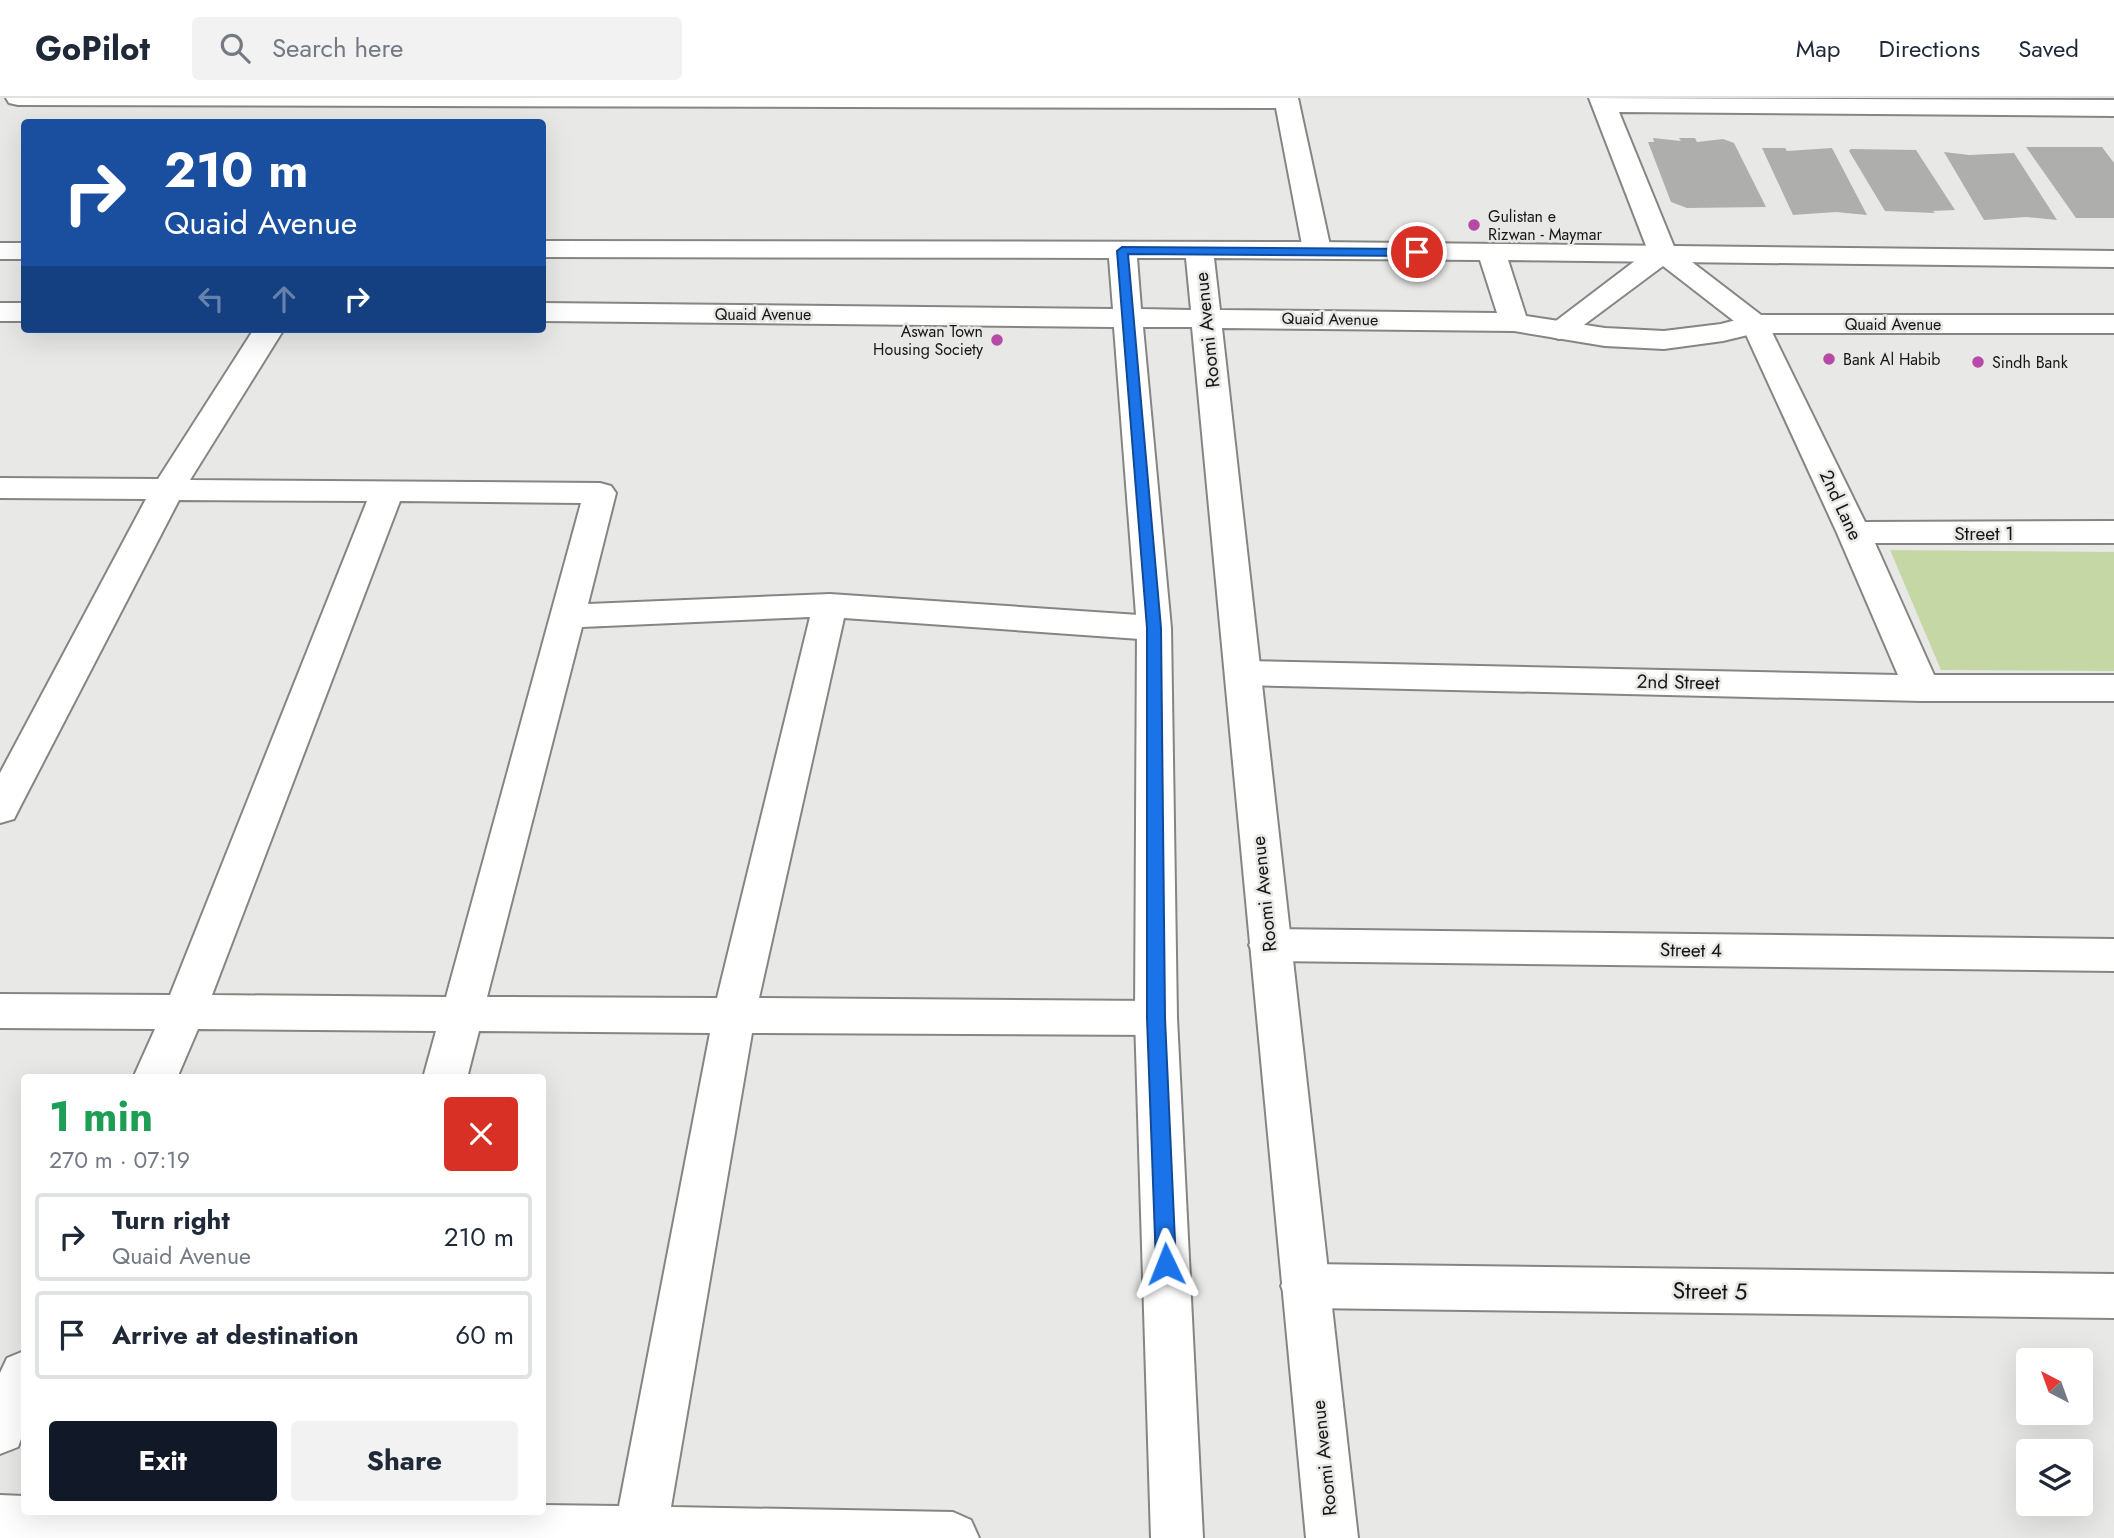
<!DOCTYPE html>
<html lang="en">
<head>
<meta charset="utf-8">
<style>
	:root { --surface:#fff; --page:#f2f2f3; --text:#1f2937; --muted:#747a83; --line:#e0e1e3; --accent:#111827 }
	body { margin:0; font-family:Jost,sans-serif; background:var(--page); color:var(--text); height:100vh; display:flex; flex-direction:column; font-size:26px; white-space:nowrap }
	* { box-sizing:border-box; margin:0 }
	p { font-size:23px; color:var(--muted) }
	.icon { flex:none; width:38px; height:38px; fill:none; stroke:currentColor; stroke-width:2; stroke-linecap:round; stroke-linejoin:round }
	.map { position:relative; flex:1; overflow:hidden }
	.details { position:absolute; left:21px; top:976px; width:525px; height:441px; display:flex; flex-direction:column; background:var(--surface); border-radius:7px; box-shadow:0 7px 28px #0002 }
	.details>* { flex:none }
	.hud { position:absolute; left:21px; top:21px; width:525px; height:214px; border-radius:7px; box-shadow:0 7px 28px #0002; background:#1a4fa0; color:#fff; overflow:hidden }
	.needle { width:46px; rotate:319deg }
	.buttons { position:absolute; left:2016px; top:1250px; display:grid; gap:14px }
	.buttons a { display:grid; place-items:center; width:77px; height:77px; border-radius:7px; background:var(--surface); box-shadow:0 7px 28px #0002; font-size:35px }
	.pin { position:absolute; display:grid; place-items:center; width:60px; height:60px; color:#fff; margin:-30px; border:4px solid #fff; border-radius:50%; box-shadow:0 2px 7px #0007 }
	.me { position:absolute; width:77px; margin:-38px; rotate:358deg; stroke-linejoin:round; filter:drop-shadow(0 0 5px #0008) }
	.turn { display:flex; align-items:center; gap:24px; height:147px; padding:0 28px; font-size:32px }
	.turn .icon { width:91px; height:91px; stroke-width:2.5 }
	.turn b { display:block; font-size:49px; line-height:60px }
	.lanes { display:flex; align-items:center; height:66px; padding:0 28px; background:#0003; justify-content:center; gap:35px; direction:ltr }
	.lanes .off { opacity:.35 }
	.round { display:grid; place-items:center; flex:none; width:74px; height:74px; border-radius:7px; background:var(--page) }
	.overview { display:flex; align-items:center; justify-content:space-between; height:119px; padding:0 28px }
	h1 { font-size:42px; font-weight:700; line-height:52px; color:#1e9e55 }
	.cta { display:flex; gap:14px; margin-top:auto; padding:14px 28px }
	.cta a { flex:1; height:80px; border-radius:7px; background:var(--accent); color:#fff; font-size:28px; font-weight:700; line-height:80px; text-align:center }
	.cta a+a { background:var(--page); color:var(--text) }
	ul { padding:0; list-style:none }
	li { display:flex; align-items:center; gap:21px; height:88px; margin:0 14px 10px; padding:0 14px; border:4px solid var(--line); border-radius:7px }
	li div { flex:1 }
	li b { display:block; font-size:26px }
	li em { font-style:normal }
	header { display:flex; align-items:center; gap:42px; box-sizing:border-box; height:98px; padding:0 35px; background:var(--surface); border-bottom:2px solid var(--line) }
	header strong { font-size:33px }
	nav { display:flex; gap:38px; margin-inline-start:auto; font-size:24px }
	.search { width:490px; height:63px; background:var(--page); display:flex; align-items:center; gap:18px; box-sizing:border-box; padding:0 24px; border-radius:7px; color:var(--muted); font-size:26px }
	.map>svg:first-child { display:block }
	.green { fill:#c5d7a4 }
	.building { fill:#aeafac }
	.lines { fill:none; stroke-linecap:round; stroke-linejoin:round }
	.street-casing { stroke:#858683; stroke-width:4 }
	.secondary-casing { stroke:#858683; stroke-width:4 }
	.street { fill:#fff; fill-rule:evenodd }
	.secondary { fill:#fff; fill-rule:evenodd }
	.route { fill:#1a73e8; stroke:#114b97; stroke-width:2 }
	.poi-dot { fill:#b749a7; stroke:#e8e9e6; stroke-width:2.5 }
	.labels { text-anchor:middle; dominant-baseline:central; stroke-width:5; stroke-linejoin:round; paint-order:stroke }
	.far-poi-label { font-size:16px; fill:#161615; stroke:#e8e9e6; text-anchor:start }
	.far-street-label { font-size:16px; fill:#161615; stroke:#e8e9e6 }
	.street-label { font-size:19px; fill:#161615; stroke:#e8e9e6 }
	.near-street-label { font-size:23px; fill:#161615; stroke:#e8e9e6 }
</style>
</head>
<body>
<header>
<strong>GoPilot</strong>
<div class="search"><svg class="icon" aria-label="search" viewBox="0 0 24 24"><circle cx="10" cy="10" r="6"/><path d="M15 15l6 6"/></svg>Search here</div>
<nav><a>Map</a><a>Directions</a><a>Saved</a></nav>
</header>
<div class="map">
<svg width="2114" height="1440" viewBox="0 0 2114 1440">
	<rect width="100%" height="100%" fill="#e8e9e6"/>
	<path class="green" d="M1890 452 2114 454V573L1941 572Z"/>
	<g class="building">
		<path d="M1653 40 1681 43 1679 40H1695L1697 44 1723 41 1734 45 1766 109 1687 110 1671 104 1648 44H1654Z"/>
		<path d="M2026 49H2102L2114 65V120H2076Z"/>
		<path d="M1762 50H1785L1787 53 1832 50 1867 117 1836 114 1793 117Z"/>
		<path d="M1851 51 1916 52 1955 112 1933 113 1935 115 1885 113 1849 53Z"/>
		<path d="M1944 54 1969 57 2014 55 2057 122 2026 119 1984 122Z"/>
	</g>
	<g class="lines">
		<g class="street-casing">
			<g id="street">
				<path d="M6 0H1298L1331 152 1327 158H1307L1303 152 1276 10 18 7 9 5Z"/>
				<path d="M1589 0 2114 2V18L1619 14 1675 151 1765 220 1865 424 2114 423V445H1875L1934 577H2114V603H1922L1243 587 1230 584 1225 575 1230 566 1243 563 1898 577 1837 435 1743 230 1663 168 1569 238 1559 241 1549 238 1544 232 1648 153Z"/>
				<path d="M254 231H284L190 382 600 385 611 388 616 395 588 506 830 496 1154 518 1166 522 1171 530 1166 538 1154 542 844 520 759 900 1156 903 1171 908 1177 920 1171 932 1156 937 752 935 671 1409 953 1414 971 1422 979 1440H0V1397L24 1398V1414H542V1407L619 1408 710 935 479 933 467 980H423L436 933 198 931 177 980H133L155 931 0 930V896L170 897 367 403 179 402 19 711 14 721 0 725V675L146 401 0 400V380L158 381ZM400 403 581 405 446 899 212 897ZM810 519 717 900 487 899 582 529Z"/>
				<path d="M1269 831 2114 841V873L1269 863 1255 858 1249 847 1255 836Z"/>
				<path d="M1305 1166 2114 1176V1220L1305 1210 1288 1203 1281 1188 1288 1173Z"/>
				<path d="M24 1253V1333L18 1349 0 1356V1275L7 1260Z"/>
			</g>
		</g>
		<g class="secondary-casing">
			<g id="secondary">
				<path d="M542 143 1317 144 2114 153V169L1508 162 1526 218 1605 230 1664 233 1721 226 1755 217H2114V235H1756L1723 243 1664 251 1605 248 1514 233 1222 230 1358 1440H1306L1192 229H1143L1171 530 1177 920 1203 1440H1151L1135 920 1137 530 1114 229 542 223V205L1113 211 1109 160 542 159ZM1137 160H1186L1191 212 1141 211ZM1214 160 1480 162 1497 215 1220 212Z"/>
				<rect x="0" y="145" width="24" height="16"/>
				<rect x="0" y="205" width="24" height="18"/>
			</g>
		</g>
		<use href="#street" class="street"/>
		<use href="#secondary" class="secondary"/>
	</g>
	<path class="route" d="M1122 149 1417 151 1423 154 1417 158 1128 156 1161 530 1165 920 1176 1166 1173 1172 1166 1175 1159 1172 1156 1166 1147 920V530L1117 153Z"/>
	<g class="poi-dot">
		<circle cx="1474" cy="127" r="7"/>
		<circle cx="997" cy="242" r="7"/>
		<circle cx="1829" cy="261" r="7"/>
		<circle cx="1978" cy="264" r="7"/>
	</g>
	<g class="labels">
		<g class="far-poi-label">
			<text x="1488" y="118">Gulistan e<tspan x="1488" dy="18">Rizwan - Maymar</tspan></text>
			<text x="983" y="233" text-anchor="end">Aswan Town<tspan x="983" dy="18">Housing Society</tspan></text>
			<text x="1843" y="261">Bank Al Habib</text>
			<text x="1992" y="264">Sindh Bank</text>
		</g>
		<g class="far-street-label">
			<text x="763" y="216">Quaid Avenue</text>
			<text transform="translate(1330 221) rotate(1)">Quaid Avenue</text>
			<text x="1893" y="226">Quaid Avenue</text>
		</g>
		<g class="street-label">
			<text transform="translate(1207 232) rotate(-96)">Roomi Avenue</text>
			<text transform="translate(1841 407) rotate(65)">2nd Lane</text>
			<text x="1984" y="435">Street 1</text>
			<text transform="translate(1678 584) rotate(1)">2nd Street</text>
			<text transform="translate(1264 796) rotate(-96)">Roomi Avenue</text>
			<text transform="translate(1691 852) rotate(1)">Street 4</text>
			<text transform="translate(1324 1360) rotate(-96)">Roomi Avenue</text>
		</g>
		<g class="near-street-label">
			<text transform="translate(1710 1193) rotate(1)">Street 5</text>
		</g>
	</g>
</svg>
<div class="buttons">
<a><svg class="needle" viewBox="-14 -14 28 28"><path d="M0-13l5 13h-10z" fill="#e53935"/><path d="M0 13l5-13h-10z" fill="#747a83"/></svg></a>
<a><svg class="icon" aria-label="layers" viewBox="0 0 24 24"><path d="M12 4l9 5-9 5-9-5zM3 14l9 5 9-5"/></svg></a>
</div>
<div class="pin" style="left:1417px;top:154px;background:#d93025"><svg class="icon" aria-label="arrive" viewBox="0 0 24 24"><path d="M6 21V4h12l-3 4 3 4H6"/></svg></div>
<svg class="me" style="left:1166px;top:1166px" viewBox="-20 -20 40 40"><path d="M0-17L14 15 0 8-14 15z" fill="#1a73e8" stroke="#fff" stroke-width="4"/></svg>
<div class="hud">
<div class="turn"><svg class="icon" aria-label="right" viewBox="0 0 24 24"><path d="M7 20v-9h11M14 6l5 5-5 5"/></svg><div><b>210 m</b>Quaid Avenue</div></div>
<div class="lanes"><svg class="icon off" aria-label="left" viewBox="0 0 24 24"><path d="M17 20v-9H6M10 6l-5 5 5 5"/></svg><svg class="icon off" aria-label="ahead" viewBox="0 0 24 24"><path d="M12 20V5M6 11l6-6 6 6"/></svg><svg class="icon" aria-label="right" viewBox="0 0 24 24"><path d="M7 20v-9h11M14 6l5 5-5 5"/></svg></div>
</div>
<section class="details">
<div class="overview"><div><h1>1 min</h1><p>270 m · 07:19</p></div><a class="round" style="background:#d93025;color:#fff"><svg class="icon" aria-label="close" viewBox="0 0 24 24"><path d="M6 6l12 12M18 6L6 18"/></svg></a></div>
<ul>
<li><svg class="icon" aria-label="right" viewBox="0 0 24 24"><path d="M7 20v-9h11M14 6l5 5-5 5"/></svg><div><b>Turn right</b><p>Quaid Avenue</p></div><em>210 m</em></li>
<li><svg class="icon" aria-label="arrive" viewBox="0 0 24 24"><path d="M6 21V4h12l-3 4 3 4H6"/></svg><div><b>Arrive at destination</b></div><em>60 m</em></li>
</ul>
<div class="cta"><a>Exit</a><a>Share</a></div>
</section>
</div>
</body>
</html>
